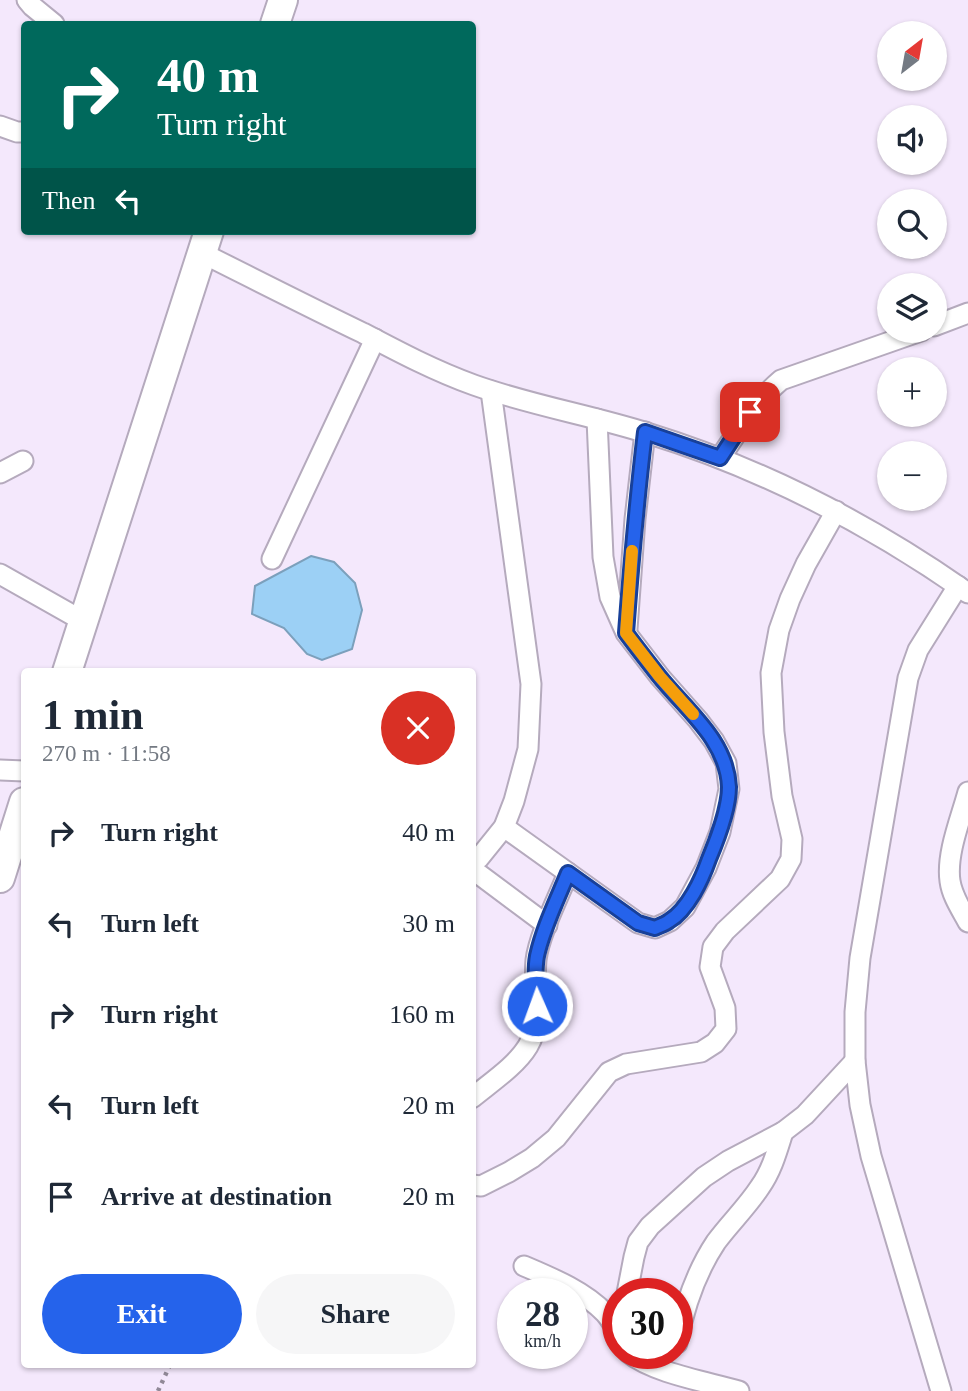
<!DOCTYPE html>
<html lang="en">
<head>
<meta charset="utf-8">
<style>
	:root { --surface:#fff; --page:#f6f6f7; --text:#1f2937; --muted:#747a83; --accent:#2563eb }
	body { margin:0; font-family:Georgia,serif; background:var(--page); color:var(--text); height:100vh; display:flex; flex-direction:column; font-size:26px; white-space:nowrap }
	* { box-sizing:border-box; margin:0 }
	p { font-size:23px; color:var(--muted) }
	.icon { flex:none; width:38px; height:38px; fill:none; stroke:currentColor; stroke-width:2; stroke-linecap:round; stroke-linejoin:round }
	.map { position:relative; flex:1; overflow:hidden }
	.side { position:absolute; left:21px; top:668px; width:455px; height:700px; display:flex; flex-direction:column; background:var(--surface); border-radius:7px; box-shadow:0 2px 5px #0004 }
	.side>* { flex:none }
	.top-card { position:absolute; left:21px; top:21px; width:455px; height:214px; border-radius:7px; box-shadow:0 2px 5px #0004; background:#00695c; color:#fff; overflow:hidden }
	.needle { width:46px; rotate:31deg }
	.controls { position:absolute; left:877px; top:21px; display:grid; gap:14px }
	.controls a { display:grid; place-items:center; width:70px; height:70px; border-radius:50%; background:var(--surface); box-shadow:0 2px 5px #0004; font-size:35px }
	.speed { position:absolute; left:497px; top:1278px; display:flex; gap:14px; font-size:35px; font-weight:700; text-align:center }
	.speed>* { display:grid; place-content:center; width:91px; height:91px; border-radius:50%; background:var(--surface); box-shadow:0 2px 5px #0004; line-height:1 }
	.speed small { font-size:18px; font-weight:400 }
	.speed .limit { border:10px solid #d22; background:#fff; color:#111 }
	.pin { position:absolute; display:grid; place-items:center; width:60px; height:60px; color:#fff; margin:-30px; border-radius:14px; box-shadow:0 4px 10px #0006 }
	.me { position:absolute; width:77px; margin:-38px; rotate:358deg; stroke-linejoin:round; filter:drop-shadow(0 0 5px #0008) }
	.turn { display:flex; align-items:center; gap:24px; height:147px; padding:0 21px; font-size:32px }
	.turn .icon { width:91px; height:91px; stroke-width:2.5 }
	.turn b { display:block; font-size:49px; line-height:60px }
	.then { display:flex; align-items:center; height:66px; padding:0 21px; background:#0003; gap:14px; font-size:26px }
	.round { display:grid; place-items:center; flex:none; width:74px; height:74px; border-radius:37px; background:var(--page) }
	.headline { display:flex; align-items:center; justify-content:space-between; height:119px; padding:0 21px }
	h1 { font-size:42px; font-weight:600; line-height:52px }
	.primary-button { display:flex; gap:14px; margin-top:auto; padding:14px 21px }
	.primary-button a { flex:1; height:80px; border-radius:42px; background:var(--accent); color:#fff; font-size:28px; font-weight:600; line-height:80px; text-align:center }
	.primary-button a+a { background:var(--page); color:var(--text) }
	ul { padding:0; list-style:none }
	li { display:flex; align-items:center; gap:21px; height:91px; padding:0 21px }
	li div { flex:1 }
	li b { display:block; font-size:26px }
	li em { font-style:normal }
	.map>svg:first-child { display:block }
	.water { fill:#9cd0f5; stroke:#7ca0bc; stroke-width:2 }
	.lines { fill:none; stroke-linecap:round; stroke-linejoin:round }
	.street-casing { stroke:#b5aabd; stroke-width:23 }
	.secondary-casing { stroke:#b5aabd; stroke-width:32 }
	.path { stroke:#918997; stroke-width:4.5; stroke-dasharray:3.5 5; stroke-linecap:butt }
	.street { stroke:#fff; stroke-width:19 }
	.secondary { stroke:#fff; stroke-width:28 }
	.route-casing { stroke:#184099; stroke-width:18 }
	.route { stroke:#2563eb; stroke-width:12 }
	.slow { stroke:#f59e0b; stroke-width:12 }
</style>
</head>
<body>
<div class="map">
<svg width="968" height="1391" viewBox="0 0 968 1391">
	<rect width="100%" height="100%" fill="#f4e8fc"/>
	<path class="water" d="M311 556 334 562 355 583 362 610 352 649 322 660 307 654 284 628 252 614 255 586Z"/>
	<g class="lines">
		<g class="street-casing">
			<g id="street">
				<path d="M27 0 32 6 54 24"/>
				<path d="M0 126 17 132H24"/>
				<path d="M202 253C256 280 309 307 363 333 399 352 435 371 474 385 530 405 590 415 647 433 761 468 871 525 968 593"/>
				<path d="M934 326 968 313"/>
				<path d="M720 458C739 430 755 402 781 380L921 331"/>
				<path d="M0 473 23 461"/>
				<path d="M272 559 375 339"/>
				<path d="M0 574 83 621"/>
				<path d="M627 629 635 519 645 432"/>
				<path d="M0 770 24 771"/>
				<path d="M968 792C961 818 946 854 950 881 952 896 961 909 968 922"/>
				<path d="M504 827 638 923 655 928 670 921 685 907 706 868 720 832 729 789 726 763 714 741 698 720 660 677 626 633 610 597 603 557 597 419"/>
				<path d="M472 864 479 858 504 827 514 801 528 749 531 684 491 391"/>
				<path d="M472 869 547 925"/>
				<path d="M472 1098C490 1083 516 1066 528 1046 543 1021 533 988 536 960 539 935 558 898 568 873"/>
				<path d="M472 1185 481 1186 509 1172 532 1158 556 1138 609 1072 626 1064 701 1052 715 1043 726 1029 725 1008 710 967 713 947 725 931 780 879 791 859 792 839 782 796 774 732 771 673 779 630 790 599 806 564 836 511"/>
				<path d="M524 1266C552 1278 584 1291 605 1313 610 1318 614 1326 618 1332"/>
				<path d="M627 1293 634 1257 638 1242 650 1226 704 1177 728 1161 783 1132 805 1115 855 1061"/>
				<path d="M677 1343C684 1308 696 1272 716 1242 730 1223 747 1207 760 1187 772 1170 777 1151 783 1132"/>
				<path d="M629 1353C653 1373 708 1382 739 1391"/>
				<path d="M941 1391 871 1156 860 1105 855 1061V1012L860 958 908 678 918 650 958 586"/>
			</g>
		</g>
		<g class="secondary-casing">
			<g id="secondary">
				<path d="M275 24 283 0"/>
				<path d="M67 672 209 231"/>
				<path d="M0 878 24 802"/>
			</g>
		</g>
		<path class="path" d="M158 1391 170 1365"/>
		<use href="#street" class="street"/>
		<use href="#secondary" class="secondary"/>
	</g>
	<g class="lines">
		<g class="route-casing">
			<path id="route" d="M537 1006C536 990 534 972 537 956 543 928 557 900 568 873L638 923 655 928C659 926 665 924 669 921 688 910 702 879 709 859 717 840 729 807 729 787 727 740 686 710 659 676 648 662 637 648 626 633 631 566 637 499 645 432L720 458 750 412"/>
		</g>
		<use href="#route" class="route"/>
		<path class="slow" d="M632 551 626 633 660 677 693 714"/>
	</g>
</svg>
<div class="controls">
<a><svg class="needle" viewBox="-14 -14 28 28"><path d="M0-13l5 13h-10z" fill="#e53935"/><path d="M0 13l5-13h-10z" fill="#747a83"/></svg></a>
<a><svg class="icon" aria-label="sound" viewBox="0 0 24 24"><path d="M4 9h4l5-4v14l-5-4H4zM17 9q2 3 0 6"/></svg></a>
<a><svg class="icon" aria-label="search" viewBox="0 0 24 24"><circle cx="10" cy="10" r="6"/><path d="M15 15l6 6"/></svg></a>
<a><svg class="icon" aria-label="layers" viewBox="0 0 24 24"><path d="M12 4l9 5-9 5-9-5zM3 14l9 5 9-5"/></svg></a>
<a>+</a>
<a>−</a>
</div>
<div class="speed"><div>28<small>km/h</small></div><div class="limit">30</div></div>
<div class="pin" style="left:750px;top:412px;background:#d93025"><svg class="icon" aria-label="arrive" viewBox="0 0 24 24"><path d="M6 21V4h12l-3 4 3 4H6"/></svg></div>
<svg class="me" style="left:537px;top:1006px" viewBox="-20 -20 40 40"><circle r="17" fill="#2563eb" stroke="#fff" stroke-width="3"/><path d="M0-11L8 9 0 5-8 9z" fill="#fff"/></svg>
<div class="top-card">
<div class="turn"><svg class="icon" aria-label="right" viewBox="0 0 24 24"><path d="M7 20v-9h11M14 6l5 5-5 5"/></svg><div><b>40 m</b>Turn right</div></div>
<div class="then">Then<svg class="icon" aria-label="left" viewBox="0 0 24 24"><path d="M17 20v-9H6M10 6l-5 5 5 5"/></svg></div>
</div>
<section class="side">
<div class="headline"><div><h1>1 min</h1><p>270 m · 11:58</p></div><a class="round" style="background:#d93025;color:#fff"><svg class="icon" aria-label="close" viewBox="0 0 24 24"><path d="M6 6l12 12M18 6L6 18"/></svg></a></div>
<ul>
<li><svg class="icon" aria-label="right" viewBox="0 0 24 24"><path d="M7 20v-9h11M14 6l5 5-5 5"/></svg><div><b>Turn right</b></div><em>40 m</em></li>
<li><svg class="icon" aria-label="left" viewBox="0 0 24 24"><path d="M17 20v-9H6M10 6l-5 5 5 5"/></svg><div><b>Turn left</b></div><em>30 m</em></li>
<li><svg class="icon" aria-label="right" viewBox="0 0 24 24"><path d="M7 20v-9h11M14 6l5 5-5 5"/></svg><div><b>Turn right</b></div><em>160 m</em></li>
<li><svg class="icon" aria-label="left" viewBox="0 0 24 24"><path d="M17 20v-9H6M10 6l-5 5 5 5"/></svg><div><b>Turn left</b></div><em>20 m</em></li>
<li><svg class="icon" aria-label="arrive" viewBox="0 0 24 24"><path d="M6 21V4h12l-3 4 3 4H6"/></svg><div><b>Arrive at destination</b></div><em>20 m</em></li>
</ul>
<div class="primary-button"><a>Exit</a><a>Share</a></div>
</section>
</div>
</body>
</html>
